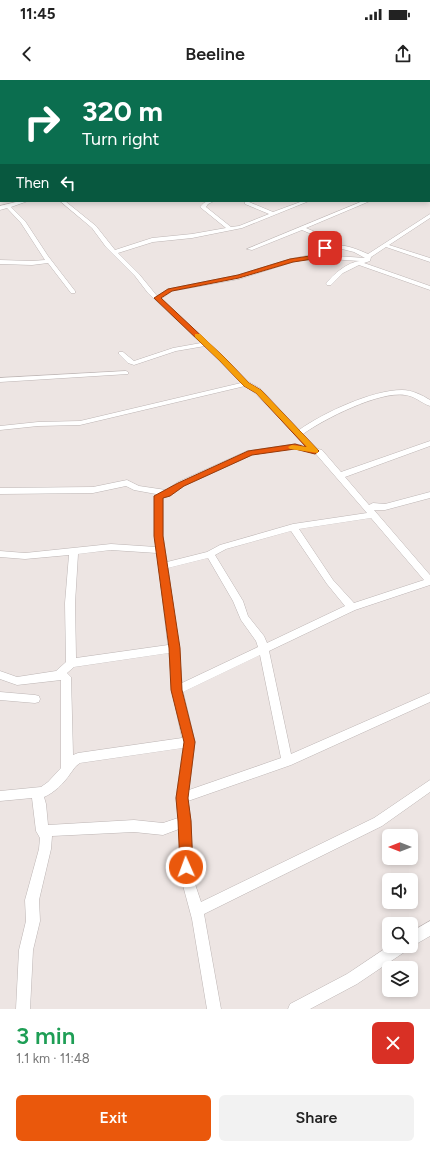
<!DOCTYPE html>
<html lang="en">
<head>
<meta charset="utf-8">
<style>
	:root { --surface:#fff; --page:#f2f2f2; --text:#222; --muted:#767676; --accent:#ea580c }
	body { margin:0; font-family:Figtree,sans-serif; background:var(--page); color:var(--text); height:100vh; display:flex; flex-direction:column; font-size:15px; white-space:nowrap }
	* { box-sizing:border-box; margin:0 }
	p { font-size:13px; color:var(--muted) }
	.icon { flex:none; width:22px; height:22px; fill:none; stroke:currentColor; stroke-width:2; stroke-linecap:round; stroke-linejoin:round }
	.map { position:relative; height:929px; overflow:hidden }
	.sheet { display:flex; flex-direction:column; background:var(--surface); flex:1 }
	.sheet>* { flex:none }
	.hud { position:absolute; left:0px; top:0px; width:430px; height:122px; box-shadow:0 2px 6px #0003; background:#0b6e4f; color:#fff; overflow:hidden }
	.needle { width:26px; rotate:270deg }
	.fabs { position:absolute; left:382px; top:749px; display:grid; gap:8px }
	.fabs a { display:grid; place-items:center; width:36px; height:36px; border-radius:6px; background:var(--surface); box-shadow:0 2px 6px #0003; font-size:20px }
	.pin { position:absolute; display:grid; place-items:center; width:34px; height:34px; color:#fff; margin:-17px; border-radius:8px; box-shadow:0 2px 6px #0006 }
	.me { position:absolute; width:44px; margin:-22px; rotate:358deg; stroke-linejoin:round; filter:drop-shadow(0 0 3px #0008) }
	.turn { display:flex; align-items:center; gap:14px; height:84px; padding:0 16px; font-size:18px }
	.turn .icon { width:52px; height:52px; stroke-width:2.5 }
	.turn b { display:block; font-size:28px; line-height:34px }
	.then { display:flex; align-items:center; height:38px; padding:0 16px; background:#0003; gap:8px; font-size:15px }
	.round { display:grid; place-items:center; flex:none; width:42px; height:42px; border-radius:6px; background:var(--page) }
	.head { display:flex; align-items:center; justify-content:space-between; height:68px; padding:0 16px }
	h1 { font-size:24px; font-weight:600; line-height:30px; color:#1e9e55 }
	.primary-button { display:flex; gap:8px; margin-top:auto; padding:8px 16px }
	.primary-button a { flex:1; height:46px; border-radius:6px; background:var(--accent); color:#fff; font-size:16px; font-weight:600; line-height:46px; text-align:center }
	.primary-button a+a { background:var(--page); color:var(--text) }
	.status { display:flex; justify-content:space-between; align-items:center; height:28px; padding:0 20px; background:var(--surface); direction:ltr }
	.status svg { height:11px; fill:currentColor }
	header { display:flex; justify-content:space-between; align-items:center; height:52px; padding:0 16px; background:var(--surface); font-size:18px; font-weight:600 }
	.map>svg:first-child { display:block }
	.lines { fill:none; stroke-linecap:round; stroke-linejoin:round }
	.street-casing { stroke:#bdb5b4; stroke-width:1 }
	.street { fill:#fff; fill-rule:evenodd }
	.route { fill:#ea580c; stroke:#983908 }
	.slow { fill:#f59e0b }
</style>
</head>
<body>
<div class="status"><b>11:45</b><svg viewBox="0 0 49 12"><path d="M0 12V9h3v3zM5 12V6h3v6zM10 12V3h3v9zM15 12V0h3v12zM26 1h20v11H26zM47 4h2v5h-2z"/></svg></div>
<header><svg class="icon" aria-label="back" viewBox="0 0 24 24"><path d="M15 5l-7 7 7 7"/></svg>Beeline<svg class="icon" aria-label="share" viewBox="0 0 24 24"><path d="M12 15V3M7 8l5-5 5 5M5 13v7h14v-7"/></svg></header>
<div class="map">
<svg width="430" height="929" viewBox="0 0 430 929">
	<rect width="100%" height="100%" fill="#ede5e3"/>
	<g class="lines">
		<g class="street-casing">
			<g id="street">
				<path d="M63 0H67L62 1Z"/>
				<path d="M216 0H220L215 1Z"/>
				<path d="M256 0H260L261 1H257Z"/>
				<rect x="316" y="0" width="4" height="1"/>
				<path d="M392 0H397L391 1Z"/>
				<rect x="429" y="12" width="1" height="2"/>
				<rect x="429" y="19" width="1" height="3"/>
				<rect x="0" y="30" width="1" height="2"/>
				<rect x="429" y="40" width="1" height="3"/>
				<rect x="0" y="42" width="1" height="2"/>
				<rect x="0" y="87" width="1" height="2"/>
				<rect x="0" y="95" width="1" height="2"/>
				<rect x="429" y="116" width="1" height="3"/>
				<path d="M20 121H28L11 127 25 141 48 176 75 211V213H71L48 183 32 185 0 184V180L32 181 45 180 21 143 7 128 0 130V126Z"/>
				<path d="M60 121H65L96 146 115 170 152 158 192 154 226 148 200 127C205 121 207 121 214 121L208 124 206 127 231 147 239 146 269 134 245 124V122H249L273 132 303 121H309L242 148 192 158 153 162 118 173 139 194 157 216 168 209 238 195 290 179 316 174 318 170C336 161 350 166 368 174L430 134V138L389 165 430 178V182L386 167 371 177 370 181 364 183 430 206V210L359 185 343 193 331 205H327L326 204C333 194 348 182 360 181L314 178 293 182 239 199 172 211 161 219 225 278 249 302 261 309 299 350C323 333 372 310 402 310 412 310 422 315 430 320V326C421 323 415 316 405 315 379 311 324 339 303 354L318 369 322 370 341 392 430 361V366L345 397 369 425 373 423 385 424 430 412V418L385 430H374L430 495V505L355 530 269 571 291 674 430 613V622L291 685 188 721 191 741 193 798 201 822 374 738 430 700V712L382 746 204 834 221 929H207L192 839 181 798 179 749 163 755 134 752 52 756 51 769 39 820 40 841 33 870 30 929H16L19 870 26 841 25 820 39 769 40 758 36 751 32 718 0 721V711L41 707 48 702 61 688V600L17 605 0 599V591L17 597 56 591 66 582 65 523 69 475 25 479 0 477V471L25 473 111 464 156 467 155 416 156 414 134 410 126 406 93 413 0 414V408L93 407 127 400 139 406 166 410 178 402 247 371 295 364 306 366 255 313 245 306 80 345 38 346 0 350V346L38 342 80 341 241 303 205 266 176 271 134 285 128 283 119 274V272H123L134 281 173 268 201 263 148 213 135 196 106 167 92 148ZM338 168 354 172 365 178 321 175 322 172 328 169ZM295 368 316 374 367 433 293 444 220 465 207 472 167 482 163 456V418L170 416 184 406 252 375ZM371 438 424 500 354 523 333 500 299 449ZM291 451 327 504 345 526 267 563 264 556 248 536 243 521 215 475 226 469ZM111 470 157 473 168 565 76 578 75 523 78 474ZM208 478 233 521 241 540 256 561 258 567 182 603 179 568 168 488ZM169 573 172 610 182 658 78 673 73 675 71 597 67 593 74 587ZM260 575 281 678 189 710 195 662 183 612ZM183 668 176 718 178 738 163 743 134 740 48 745 46 724 44 717C54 713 64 703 70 694 74 689 75 686 80 683Z"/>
				<path d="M363 121H370L306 148 327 157V159H323L302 150 252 170 247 169Z"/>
				<path d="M126 291 128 292V294L0 302V298Z"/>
				<path d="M0 612 35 615 39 616 40 619 39 622 35 623 0 620Z"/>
				<path d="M430 841V856L411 867 409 866H411V852Z"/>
				<path d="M389 866H408L406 871 357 904 310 929H288L290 924 347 894Z"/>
			</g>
		</g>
		<use href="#street" class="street"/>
	</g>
	<path class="route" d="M325 166 328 168 323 172 320 178 293 182 239 198 172 211 161 218 225 278 249 303 261 310 319 371 315 374 295 369 252 375 184 406 170 416 163 418V456L180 568 182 610 195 662 188 718 191 741 193 787 191 791 186 793 182 791 180 787 178 741 176 718 184 662 171 610 169 568 154 456V416L178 403 248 371 295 364 306 367 256 313 244 306 220 281 154 218 168 209 238 195 290 179 316 175 318 170Z"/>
	<path class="slow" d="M195 254H200L225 278 249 303 261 310 318 370V373L290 369 288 367 292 365 307 367 256 313 244 306 220 281 195 257Z"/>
</svg>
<div class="fabs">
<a><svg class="needle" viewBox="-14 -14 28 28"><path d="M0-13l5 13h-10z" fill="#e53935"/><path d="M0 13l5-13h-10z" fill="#767676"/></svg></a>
<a><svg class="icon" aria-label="sound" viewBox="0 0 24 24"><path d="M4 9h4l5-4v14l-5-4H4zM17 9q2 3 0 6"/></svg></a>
<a><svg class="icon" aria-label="search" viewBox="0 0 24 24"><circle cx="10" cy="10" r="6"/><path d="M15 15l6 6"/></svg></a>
<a><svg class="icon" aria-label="layers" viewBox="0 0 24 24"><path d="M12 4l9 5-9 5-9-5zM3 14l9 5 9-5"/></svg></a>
</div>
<div class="pin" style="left:325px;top:168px;background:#d93025"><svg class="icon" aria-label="arrive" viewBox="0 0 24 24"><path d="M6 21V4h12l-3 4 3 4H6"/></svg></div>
<svg class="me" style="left:186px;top:787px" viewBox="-20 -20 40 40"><circle r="17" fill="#ea580c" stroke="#fff" stroke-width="3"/><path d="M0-11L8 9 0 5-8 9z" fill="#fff"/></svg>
<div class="hud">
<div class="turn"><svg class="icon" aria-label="right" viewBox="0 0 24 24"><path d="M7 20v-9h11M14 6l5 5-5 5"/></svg><div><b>320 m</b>Turn right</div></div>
<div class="then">Then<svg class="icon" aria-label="left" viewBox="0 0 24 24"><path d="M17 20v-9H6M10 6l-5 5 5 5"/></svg></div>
</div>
</div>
<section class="sheet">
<div class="head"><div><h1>3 min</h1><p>1.1 km · 11:48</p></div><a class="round" style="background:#d93025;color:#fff"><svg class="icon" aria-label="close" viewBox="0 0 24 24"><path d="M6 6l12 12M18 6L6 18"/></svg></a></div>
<div class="primary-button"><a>Exit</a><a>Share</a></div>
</section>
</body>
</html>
